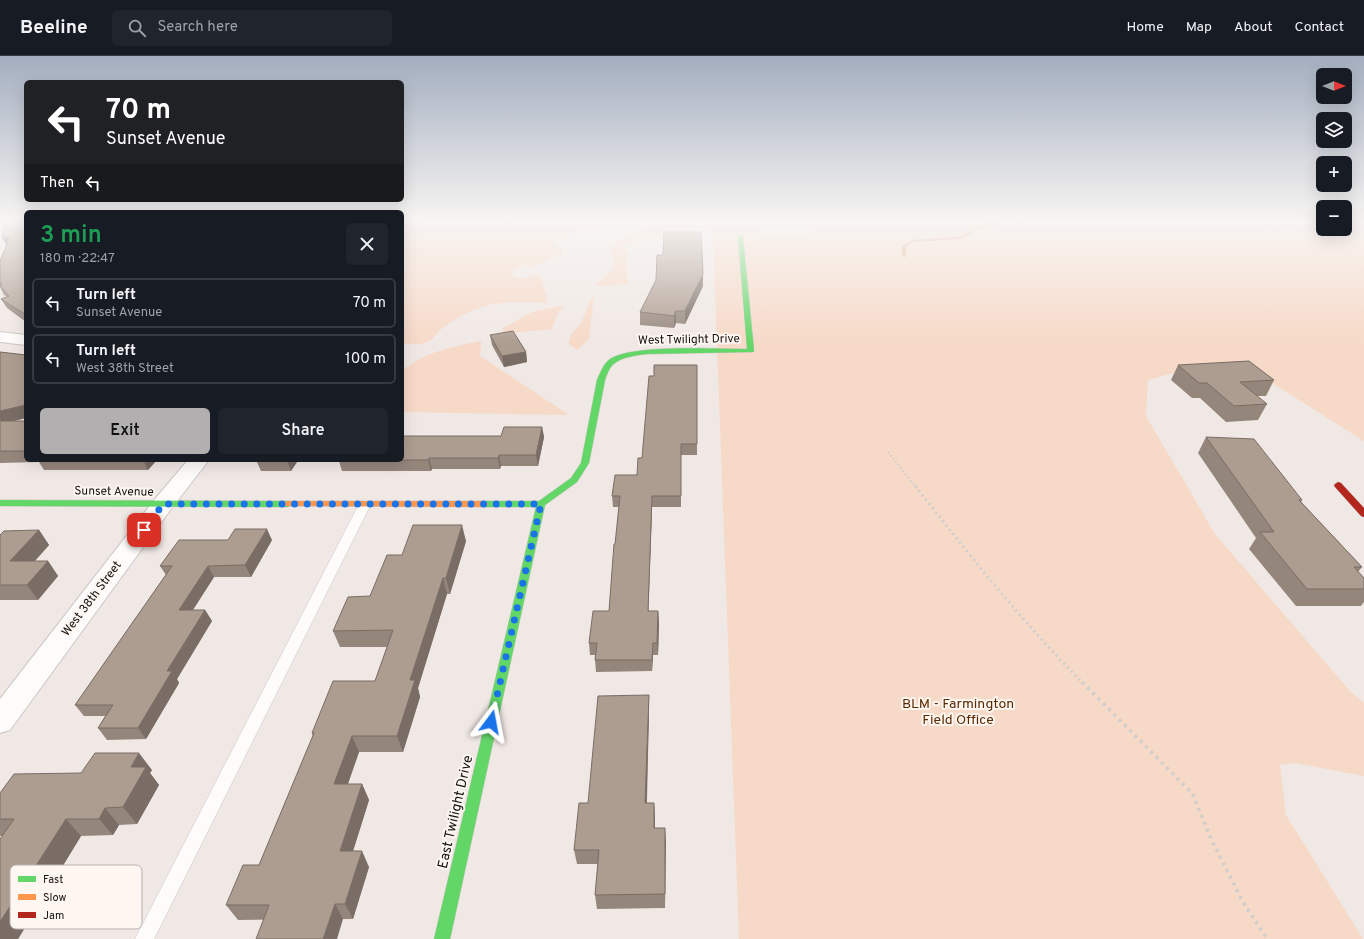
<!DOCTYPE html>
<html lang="en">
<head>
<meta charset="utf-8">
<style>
	:root { --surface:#171b24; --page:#20242c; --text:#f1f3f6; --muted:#9ea1a6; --line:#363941; --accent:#b1afaf }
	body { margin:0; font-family:Overpass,sans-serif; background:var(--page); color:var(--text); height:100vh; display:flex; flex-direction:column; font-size:15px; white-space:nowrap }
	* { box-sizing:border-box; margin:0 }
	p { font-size:13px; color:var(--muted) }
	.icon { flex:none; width:22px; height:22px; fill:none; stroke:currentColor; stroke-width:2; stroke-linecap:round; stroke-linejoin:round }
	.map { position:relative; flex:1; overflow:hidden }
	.drawer { position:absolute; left:24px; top:154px; width:380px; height:252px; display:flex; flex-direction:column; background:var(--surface); border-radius:6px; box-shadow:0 4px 16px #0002 }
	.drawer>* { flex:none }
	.guide { position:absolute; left:24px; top:24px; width:380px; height:122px; border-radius:6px; box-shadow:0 4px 16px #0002; background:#202124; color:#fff; overflow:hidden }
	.needle { width:26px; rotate:90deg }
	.tools { position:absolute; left:1316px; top:12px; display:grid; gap:8px }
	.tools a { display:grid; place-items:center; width:36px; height:36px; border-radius:6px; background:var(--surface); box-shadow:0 4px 16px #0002; font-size:20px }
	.pin { position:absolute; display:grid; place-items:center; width:34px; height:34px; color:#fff; margin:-17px; border-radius:8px; box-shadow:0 2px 6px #0006 }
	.me { position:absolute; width:44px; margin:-22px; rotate:13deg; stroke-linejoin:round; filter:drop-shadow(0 0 3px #0008) }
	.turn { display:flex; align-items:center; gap:14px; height:84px; padding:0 16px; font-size:18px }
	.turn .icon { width:52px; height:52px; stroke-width:2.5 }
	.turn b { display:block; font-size:28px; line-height:34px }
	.then { display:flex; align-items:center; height:38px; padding:0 16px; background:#0003; gap:8px; font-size:15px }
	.round { display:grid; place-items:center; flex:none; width:42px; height:42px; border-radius:6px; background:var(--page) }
	.summary { display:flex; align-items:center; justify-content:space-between; height:68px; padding:0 16px }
	h1 { font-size:24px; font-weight:600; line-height:30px; color:#1e9e55 }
	.primary-button { display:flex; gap:8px; margin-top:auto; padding:8px 16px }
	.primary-button a { flex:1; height:46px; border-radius:6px; background:var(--accent); color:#111; font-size:16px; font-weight:600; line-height:46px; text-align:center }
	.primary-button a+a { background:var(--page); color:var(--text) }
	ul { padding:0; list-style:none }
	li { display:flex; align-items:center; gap:12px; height:50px; margin:0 8px 6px; padding:0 8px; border:2px solid var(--line); border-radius:6px }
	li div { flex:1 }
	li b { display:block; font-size:15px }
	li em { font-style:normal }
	header { display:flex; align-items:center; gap:24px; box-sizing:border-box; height:56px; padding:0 20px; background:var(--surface); border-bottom:1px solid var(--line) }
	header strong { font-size:19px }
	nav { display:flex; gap:22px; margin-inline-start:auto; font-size:14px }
	.search { width:280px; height:36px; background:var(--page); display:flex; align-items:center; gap:10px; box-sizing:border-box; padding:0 14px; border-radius:6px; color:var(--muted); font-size:15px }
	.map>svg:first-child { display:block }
	.green { fill:#f7d9c7 }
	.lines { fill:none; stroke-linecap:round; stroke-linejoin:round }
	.stream { fill:#dda682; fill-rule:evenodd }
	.lane-casing { stroke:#ccc6c3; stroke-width:1 }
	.street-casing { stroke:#ccc6c3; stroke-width:2 }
	.fast-casing { stroke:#ccc6c3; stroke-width:1 }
	.slow-casing { stroke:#ccc6c3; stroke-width:1 }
	.jam-casing { stroke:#ccc6c3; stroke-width:1 }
	.path-far3 { stroke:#d0cecc; stroke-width:1.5; stroke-dasharray:1.5 2; stroke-linecap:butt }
	.path-far2 { stroke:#d0cecc; stroke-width:2; stroke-dasharray:1.5 2.5; stroke-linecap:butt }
	.path-far1 { stroke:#d0cecc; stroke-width:3; stroke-dasharray:2 3.5; stroke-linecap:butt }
	.path { stroke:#d0cecc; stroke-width:3.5; stroke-dasharray:3 4.5; stroke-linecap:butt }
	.lane { fill:#fdfcfb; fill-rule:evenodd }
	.street { fill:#fdfcfb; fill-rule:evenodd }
	.fast { fill:#63d668; fill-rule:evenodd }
	.slow { fill:#ff974d; fill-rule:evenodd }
	.jam { fill:#b3261e; fill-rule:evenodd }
	.wall { fill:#95867c }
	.shaded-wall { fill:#796d65 }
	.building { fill:#ad9c90; stroke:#796d65 }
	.route { stroke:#1a73e8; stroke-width:7; stroke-dasharray:0 12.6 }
	.labels { text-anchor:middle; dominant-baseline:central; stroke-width:4; stroke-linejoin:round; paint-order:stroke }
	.street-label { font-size:12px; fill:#15110e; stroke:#fef6f1 }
	.near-park-label { font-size:14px; fill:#592900; stroke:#fef6f1 }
	.near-street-label { font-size:14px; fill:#15110e; stroke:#fef6f1 }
	.key { fill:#fef6f1; stroke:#b8b1ad; stroke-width:1 }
	.key-label { font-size:11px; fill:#15110e }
</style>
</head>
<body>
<header>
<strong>Beeline</strong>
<div class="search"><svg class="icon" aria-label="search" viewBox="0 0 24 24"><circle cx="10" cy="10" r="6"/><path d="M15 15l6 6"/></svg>Search here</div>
<nav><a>Home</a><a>Map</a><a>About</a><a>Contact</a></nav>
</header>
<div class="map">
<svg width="1364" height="883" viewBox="0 0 1364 883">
	<rect width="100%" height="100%" fill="#f0e8e4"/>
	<g class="green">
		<path d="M402 165H613L595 175 565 177 556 184V188L562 191 561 198 531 212V209H523L513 214 512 218 515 222H526L538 218 541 221 548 247C516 245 490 244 461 260 454 264 446 269 440 274 434 280 432 285 424 287 417 289 409 287 402 288Z"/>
		<path d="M654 165H765L766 171 754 181H812L808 165H1323V173H1345V165H1364V385L1264 322 1199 310 1148 324 1146 360 1215 478 1351 636 1364 647V720L1296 707 1280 709 1286 759 1363 883H739L713 181 726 180 699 172 621 190 629 197 625 206 628 228 595 230C608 215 621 216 610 193L613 189Z"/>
		<path d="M594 239 589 283 577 294 569 288C570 275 576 275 582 265 586 256 588 248 594 239Z"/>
		<path d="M565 249 559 255 552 273 503 278V272L532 256Z"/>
		<path d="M481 285 480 300 569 359 402 356V315C424 296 452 291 481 285Z"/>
	</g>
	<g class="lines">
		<path class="stream" d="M994 165H999L990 170 974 175 967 181 961 183 912 186 906 191V201L902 200V191L911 184 960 181 972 173Z"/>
		<g class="lane-casing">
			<path id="lane" d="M365 444 369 446 371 448 154 883H135L359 448 361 446Z"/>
		</g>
		<g class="street-casing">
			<g id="street">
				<path d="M0 276 26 279V289L0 286Z"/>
				<path d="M188 404H209L171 453 10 674 0 677V643L155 443Z"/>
			</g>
		</g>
		<g class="fast-casing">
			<g id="fast">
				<path d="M738 180 743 181 754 295 753 296 647 298C638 299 622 301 615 307 610 310 607 318 605 324L589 407 577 426 545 449 450 883H434L536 451H484L479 448 484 445H539L571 422 581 407 597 324C600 317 604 307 610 303 633 288 717 293 747 293Z"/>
				<path d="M0 444 288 445 293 448 288 451 0 450Z"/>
			</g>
		</g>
		<g class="slow-casing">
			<path id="slow" d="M288 445H484L489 448 484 451 285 450 283 448 285 446Z"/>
		</g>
		<g class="jam-casing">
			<path id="jam" d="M1338 426 1341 427 1364 452V461L1361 460 1335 431 1334 429Z"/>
		</g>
		<g class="path-far3">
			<path d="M1251 165 1323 173"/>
			<path d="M1325 173 1364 178"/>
		</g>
		<path class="path-far2" d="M888 396 916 431"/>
		<path class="path-far1" d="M915 430C969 498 1022 566 1083 627"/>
		<path class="path" d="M1082 626 1192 737 1212 785 1243 846 1267 883"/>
		<use href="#lane" class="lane"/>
		<use href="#street" class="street"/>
		<use href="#fast" class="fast"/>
		<use href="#slow" class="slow"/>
		<use href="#jam" class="jam"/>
	</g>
	<g class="wall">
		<path d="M26 165V266L7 252 1 243 7 241 4 239 0 231V205Z"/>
		<path d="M703 230 685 268 676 267 674 272 640 269V256Z"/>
		<path d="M490 279 526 296 527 306 504 311 492 289Z"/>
		<path d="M0 296 26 299V362L15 365H26V404H157L148 414H44L39 406 0 407Z"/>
		<path d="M697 309V399H681V451H652L648 555H658L659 567 658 599H653L652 615 596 616 595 604V599H590L589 587 609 555 619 451H613L612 440 637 419 642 402Z"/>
		<path d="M1178 309 1274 324 1266 340H1257L1267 348 1258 364 1226 366 1200 342H1192L1171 324Z"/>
		<path d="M542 371 544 381 538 410H501L500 413H432L431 415H342L339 405 297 406 291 415H261L256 404H402L501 380Z"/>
		<path d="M1206 381 1302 444 1301 446 1362 511 1358 516 1364 522V546L1361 550H1296L1249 493 1256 482 1198 397Z"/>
		<path d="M39 474 49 489 35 505H48L58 520 38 544H0V479Z"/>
		<path d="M272 484 251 521H214L193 554H205L212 565 177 623 179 627 146 683 107 684 98 672 105 660H84L75 649 166 519 160 510Z"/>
		<path d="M466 485 450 538H447L418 632 420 641 403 696H359L348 728H362L369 744 353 795 369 811 353 863 238 864 226 849 259 809 313 681 312 677 375 625 387 591H340L333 575 370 540 402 499Z"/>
		<path d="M649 639V655L647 747H654L655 772H665V852L597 853 595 839 598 808H577L574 794 588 747Z"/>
		<path d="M152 714 150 717 159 729 137 768 119 769 113 779 81 780 18 883H0L2 780H0V737L81 717Z"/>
	</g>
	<g class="shaded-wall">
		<path d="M10 181 7 190 2 182Z"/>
		<path d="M703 218V230L685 268V255Z"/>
		<path d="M676 255V267L674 272V260Z"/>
		<path d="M526 296 527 306 504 311 502 300Z"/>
		<path d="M26 349V362L7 366 1 365 0 355Z"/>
		<path d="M542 371 544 381 538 410 536 399Z"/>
		<path d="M499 399 501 410 500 413 498 402Z"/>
		<path d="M429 402 432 413 431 415 428 404Z"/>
		<path d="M143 404H157L148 414Z"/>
		<path d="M287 404H296L297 406 291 415Z"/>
		<path d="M652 440V451L648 567V555Z"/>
		<path d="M462 469 466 485 450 538 446 522Z"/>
		<path d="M267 473 272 484 251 521 245 509Z"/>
		<path d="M39 474 49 489 21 520 10 505Z"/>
		<path d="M48 505 58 520 38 544 27 529Z"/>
		<path d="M208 510 214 521 185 566 179 554Z"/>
		<path d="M443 522 447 538 418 632 420 641 403 696 397 680 410 624Z"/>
		<path d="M205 554 212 565 177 623 179 627 146 683 138 672 167 615Z"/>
		<path d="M658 555 659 567 658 599 657 587Z"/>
		<path d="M653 587V599L652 615V604Z"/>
		<path d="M649 639V655L646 762 645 747Z"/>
		<path d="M352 680 359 696 342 744 334 728Z"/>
		<path d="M139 697 152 714 150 717 159 729 137 768 123 751 131 711Z"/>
		<path d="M362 728 369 744 348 811 340 795Z"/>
		<path d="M654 747 655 762 654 786Z"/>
		<path d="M105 752 119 769 113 779 99 763Z"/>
		<path d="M66 763 81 780 18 883H0V866Z"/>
		<path d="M665 772 666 786 665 852Z"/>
		<path d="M362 795 369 811 353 863 345 848Z"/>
		<path d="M335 848 343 863 337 883H323Z"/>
	</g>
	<g class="building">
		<path d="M5 165H26V258L23 257 1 243 9 240 0 230V229H2L0 226V205L10 181 2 182Z"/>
		<path d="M664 176H701L703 218 685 255H676L674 260 640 256 656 224 657 199H663Z"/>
		<path d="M513 275 526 296 502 300 490 279Z"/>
		<path d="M0 296 26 299V349L0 355Z"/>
		<path d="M1249 305 1274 324 1240 326 1267 348 1234 350 1207 327H1199L1178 309Z"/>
		<path d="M654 309H697V388H681V440H652L648 555H658L657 587H653L652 604H595L597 587H589L593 555H609L614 488H615L620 440H612L615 419H637L638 402H642L649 320H654Z"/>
		<path d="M0 358 1 365H26V395H0Z"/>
		<path d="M504 371H542L536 399H499L498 402H429L428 404H338H402V380H501Z"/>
		<path d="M1206 381 1254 383 1302 444H1299L1362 511H1354L1364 522V533H1307L1260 476H1274Z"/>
		<path d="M413 469H462L446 522H443L410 624H415L397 680H352L334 728H362L340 795H362L345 848H335L323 883H256L269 849H226L243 809H259L314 677H312L333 625H375L393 574 333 575 348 541 370 540 387 499H402Z"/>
		<path d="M235 473H267L245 509 208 510 179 554H205L167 615H172L138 672H98L113 649H75L172 510H160L179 484H228Z"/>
		<path d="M39 474 10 505H48L27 529H0V479L4 475Z"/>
		<path d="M649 639 645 747H654V772H665V838L595 839 599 794H574L579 747H588L598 640Z"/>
		<path d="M95 697H139L131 711H146L123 751 105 752 99 763H66L0 866V783L14 763H0V737L14 718 81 717Z"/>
	</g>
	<linearGradient id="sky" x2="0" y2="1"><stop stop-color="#a3aebf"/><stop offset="0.57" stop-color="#f8f5f3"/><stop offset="1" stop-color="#f8f5f3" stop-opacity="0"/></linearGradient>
	<rect width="1364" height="289" fill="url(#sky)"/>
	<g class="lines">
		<path class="route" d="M144 474 163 448H541L491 666"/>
	</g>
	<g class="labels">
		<g class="street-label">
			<text transform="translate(689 284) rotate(-1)">West Twilight Drive</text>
			<text transform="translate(114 436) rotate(1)">Sunset Avenue</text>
			<text transform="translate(92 543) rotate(-53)">West 38th Street</text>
		</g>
		<g class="near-park-label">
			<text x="958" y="648">BLM - Farmington<tspan x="958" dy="16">Field Office</tspan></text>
		</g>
		<g class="near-street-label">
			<text transform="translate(456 756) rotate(-77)">East Twilight Drive</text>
		</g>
	</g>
	<rect x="10" y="809" width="132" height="64" rx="6" class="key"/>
	<rect x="18" y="820" width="18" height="6" fill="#63d668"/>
	<rect x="18" y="838" width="18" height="6" fill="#ff974d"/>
	<rect x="18" y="856" width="18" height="6" fill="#b3261e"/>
	<g class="key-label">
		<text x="43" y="827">Fast</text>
		<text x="43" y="845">Slow</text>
		<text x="43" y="863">Jam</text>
	</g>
</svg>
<div class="tools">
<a><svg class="needle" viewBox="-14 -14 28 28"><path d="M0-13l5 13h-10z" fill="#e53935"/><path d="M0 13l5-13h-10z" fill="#9ea1a6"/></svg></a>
<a><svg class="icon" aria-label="layers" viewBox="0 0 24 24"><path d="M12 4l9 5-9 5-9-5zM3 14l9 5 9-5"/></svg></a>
<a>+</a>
<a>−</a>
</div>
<div class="pin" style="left:144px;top:474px;background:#d93025"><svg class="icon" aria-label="arrive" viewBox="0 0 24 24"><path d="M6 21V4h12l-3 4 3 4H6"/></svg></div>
<svg class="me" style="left:491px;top:666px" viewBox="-20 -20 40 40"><path d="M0-17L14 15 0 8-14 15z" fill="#1a73e8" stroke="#fff" stroke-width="4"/></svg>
<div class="guide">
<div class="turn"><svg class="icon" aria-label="left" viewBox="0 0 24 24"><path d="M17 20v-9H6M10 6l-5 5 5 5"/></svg><div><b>70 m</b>Sunset Avenue</div></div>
<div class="then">Then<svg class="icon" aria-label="left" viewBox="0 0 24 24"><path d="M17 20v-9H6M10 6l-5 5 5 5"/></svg></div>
</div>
<section class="drawer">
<div class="summary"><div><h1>3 min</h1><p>180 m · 22:47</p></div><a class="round"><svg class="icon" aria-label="close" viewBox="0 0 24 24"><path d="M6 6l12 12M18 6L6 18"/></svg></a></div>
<ul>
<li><svg class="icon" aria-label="left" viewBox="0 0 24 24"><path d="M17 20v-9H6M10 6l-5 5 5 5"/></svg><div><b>Turn left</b><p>Sunset Avenue</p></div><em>70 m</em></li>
<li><svg class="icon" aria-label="left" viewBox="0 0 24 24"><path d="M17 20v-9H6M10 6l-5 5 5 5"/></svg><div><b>Turn left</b><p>West 38th Street</p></div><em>100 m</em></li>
</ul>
<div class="primary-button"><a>Exit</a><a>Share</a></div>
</section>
</div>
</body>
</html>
